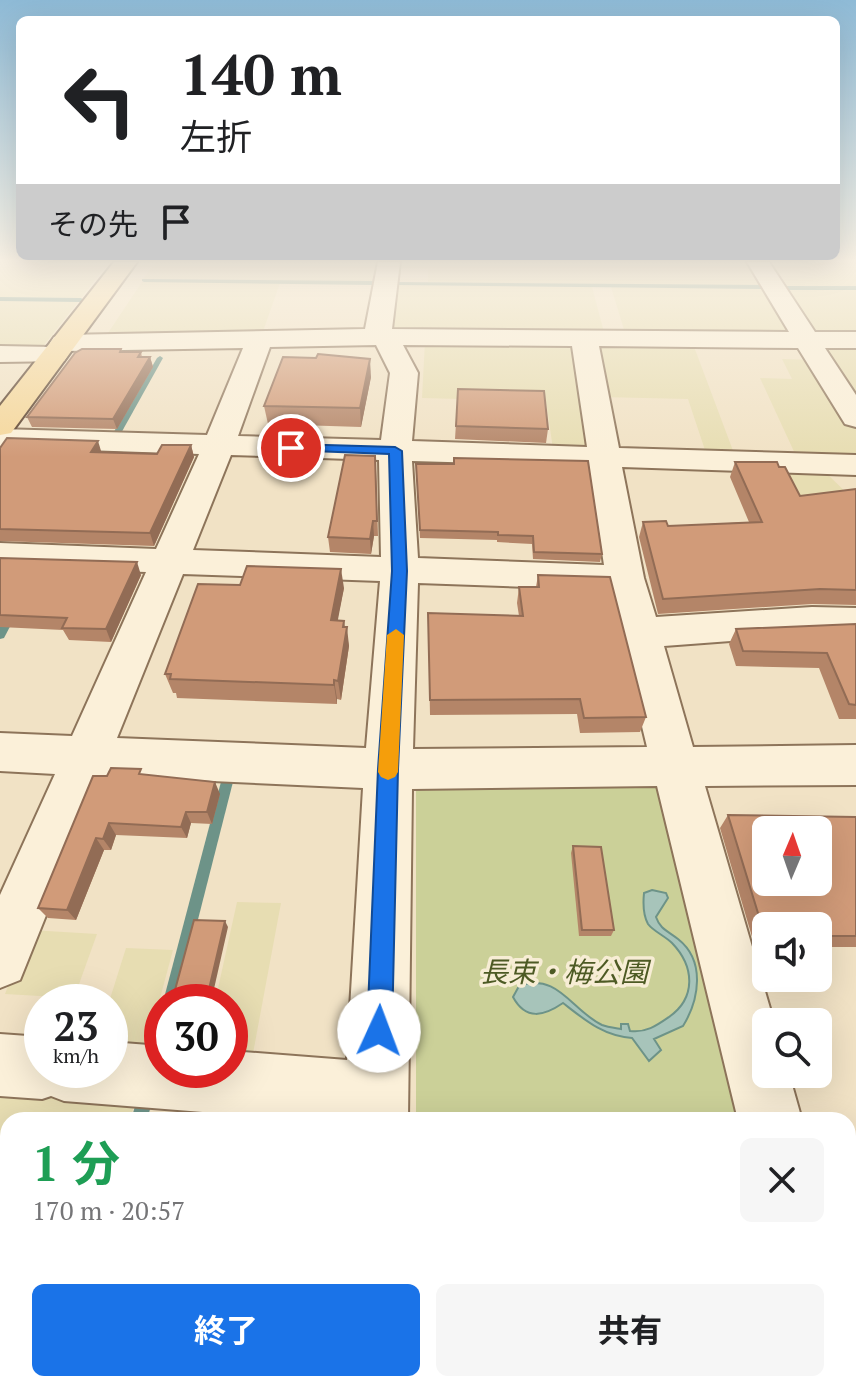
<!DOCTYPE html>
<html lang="ja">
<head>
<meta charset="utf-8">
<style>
	:root { --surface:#fff; --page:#f6f6f6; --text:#202124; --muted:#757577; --accent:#1a73e8 }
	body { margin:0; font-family:"PT Serif","Noto Sans JP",serif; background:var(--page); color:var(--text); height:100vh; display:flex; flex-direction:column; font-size:30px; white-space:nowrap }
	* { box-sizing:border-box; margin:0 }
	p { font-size:26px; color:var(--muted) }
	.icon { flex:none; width:44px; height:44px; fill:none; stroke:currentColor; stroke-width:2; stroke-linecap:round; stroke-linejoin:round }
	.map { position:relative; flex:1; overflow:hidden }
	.side { position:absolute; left:0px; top:1112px; width:856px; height:280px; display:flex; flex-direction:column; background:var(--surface); border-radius:24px 24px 0 0; box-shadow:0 8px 32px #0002 }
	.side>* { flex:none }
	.top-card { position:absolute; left:16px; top:16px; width:824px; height:244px; border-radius:12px; box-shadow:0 8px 32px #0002; background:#fff; color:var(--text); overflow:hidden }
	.needle { width:52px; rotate:2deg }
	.buttons { position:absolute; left:752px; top:816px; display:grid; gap:16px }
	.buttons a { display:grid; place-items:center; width:80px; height:80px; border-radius:12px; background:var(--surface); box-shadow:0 8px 32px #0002; font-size:40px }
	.speed { position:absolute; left:24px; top:984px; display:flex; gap:16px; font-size:40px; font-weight:700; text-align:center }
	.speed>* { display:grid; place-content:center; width:104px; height:104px; border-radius:50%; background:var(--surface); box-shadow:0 8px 32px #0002; line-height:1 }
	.speed small { font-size:20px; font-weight:400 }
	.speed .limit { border:12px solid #d22; background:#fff; color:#111 }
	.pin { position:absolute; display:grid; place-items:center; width:68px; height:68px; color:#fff; margin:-34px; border:4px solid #fff; border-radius:50%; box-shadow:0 2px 8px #0007 }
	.me { position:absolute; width:88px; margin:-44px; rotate:2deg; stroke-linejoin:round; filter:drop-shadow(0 0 6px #0008) }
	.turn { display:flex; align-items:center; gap:28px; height:168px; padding:0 32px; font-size:36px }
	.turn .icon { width:104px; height:104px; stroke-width:2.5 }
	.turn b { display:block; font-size:56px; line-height:68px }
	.then { display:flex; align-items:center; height:76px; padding:0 32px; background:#0003; gap:16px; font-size:30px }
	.round { display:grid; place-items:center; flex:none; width:84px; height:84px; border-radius:12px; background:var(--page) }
	.overview { display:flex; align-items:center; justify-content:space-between; height:136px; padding:0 32px }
	h1 { font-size:48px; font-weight:700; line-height:60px; color:#1e9e55 }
	.button { display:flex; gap:16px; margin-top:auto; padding:16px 32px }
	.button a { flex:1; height:92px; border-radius:12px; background:var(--accent); color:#fff; font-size:32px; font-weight:700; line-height:92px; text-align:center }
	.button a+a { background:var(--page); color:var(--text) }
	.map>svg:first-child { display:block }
	.farmland { fill:#e7ddb2 }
	.green { fill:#cbd098 }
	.water { fill:#a7c4ba; stroke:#6d9388; stroke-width:2 }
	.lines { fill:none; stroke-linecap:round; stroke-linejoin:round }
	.stream { fill:#6d9388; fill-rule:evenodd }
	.minor-casing { stroke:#8d745a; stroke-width:4 }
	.major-casing { stroke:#5b422e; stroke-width:4 }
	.minor { fill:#fbf0d9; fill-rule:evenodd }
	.major { fill:#f5d79b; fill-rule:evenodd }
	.wall { fill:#b48568 }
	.shaded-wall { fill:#926c55 }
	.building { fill:#d19b79; stroke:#926c55; stroke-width:2; fill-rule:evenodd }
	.route { fill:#1a73e8; stroke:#114b97; stroke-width:2 }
	.slow { fill:#f59e0b }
	.labels { text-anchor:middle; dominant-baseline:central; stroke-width:7; stroke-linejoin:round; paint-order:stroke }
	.near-park-label { font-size:28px; font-style:italic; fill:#4d5a24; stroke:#f7edd5 }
</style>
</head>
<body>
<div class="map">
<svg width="856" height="1392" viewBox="0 0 856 1392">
	<rect width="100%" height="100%" fill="#f1e2c5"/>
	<g class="farmland">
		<path d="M156 262H380L377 281 143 279Z"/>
		<path d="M397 262H745L760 286 428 282V269L396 268Z"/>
		<path d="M765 262H856V287L781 286Z"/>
		<path d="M0 267 83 268H104L81 298 0 297Z"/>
		<path d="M142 282 280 283 261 337 104 339Z"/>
		<path d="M393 285 592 287 605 336 398 332 387 327Z"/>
		<path d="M611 287 767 289 794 330 787 335 626 336Z"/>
		<path d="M783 289 856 290V337L823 336 810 330Z"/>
		<path d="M0 301 78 302 44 345 31 350H0Z"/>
		<path d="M425 341 575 343 590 450 553 449 546 401 422 398Z"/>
		<path d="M594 344H693L735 456H707L688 399 601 397Z"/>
		<path d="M821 344 856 345V409Z"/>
		<path d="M782 359 816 360 856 429V460L797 458 760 378 792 379Z"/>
		<path d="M775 472 826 473 856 502 805 520Z"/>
		<path d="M237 902 281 903 251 1064 230 1063V1002H215Z"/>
		<path d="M30 930 97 934 74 998 5 994Z"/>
		<path d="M126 948 173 950 145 1054 110 1052 109 1002Z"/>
		<path d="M0 1079 139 1087 130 1120H8V1233H0Z"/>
		<path d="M848 1187H856V1372L848 1342Z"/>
	</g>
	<path class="green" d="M664 778 754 1120H416V781Z"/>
	<path class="water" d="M652 890 666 893 668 898 656 917C660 929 668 931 678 939 706 961 699 1000 683 1026L654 1039 661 1050 649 1061 632 1038C603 1036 585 1020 563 1003 544 1016 526 1021 513 997L519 986C558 972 571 1010 602 1025 607 1027 615 1028 621 1029V1024H628L630 1031C646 1033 656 1026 669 1017 696 998 695 967 672 943 665 936 653 931 648 924 643 915 643 903 644 893Z"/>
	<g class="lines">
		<g class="stream">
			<path d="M142 279 376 281 379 283 376 285 144 282 142 281Z"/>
			<path d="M393 282 764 285 767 287 764 289 395 285 393 284Z"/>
			<path d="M856 286V290H783L780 288 783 286Z"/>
			<path d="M0 297 81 298 84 300 81 302 0 301Z"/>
			<path d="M160 356 163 358 120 435 113 437 112 435 157 358Z"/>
			<path d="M10 613 15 617 4 638 0 639V626L6 615Z"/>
			<path d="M228 773 232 774 234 778 177 1002H163L222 778 224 774Z"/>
			<path d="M162 1024V1059L156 1063 151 1060 148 1055 157 1027Z"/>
			<path d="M146 1087 152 1089 154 1095 147 1120H131L140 1089Z"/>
			<path d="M60 1384H80L78 1392H58Z"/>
		</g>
		<g class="minor-casing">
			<g id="minor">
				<path d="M378 262H400L392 329 789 332 747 262H769L815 332H856V348H825L856 395V427L845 424 798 348 599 346 619 448 856 455V475L622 467 644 578 656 617 812 607 856 608V636L812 635 664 646 693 747 856 745V785L705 786 774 1022H766V1074H789L802 1120H738L657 786 412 789 408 1120H303L64 1101 51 1096 42 1099 0 1096V1034L42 1037V1070H110V1042L162 1046V1070H230V1051L347 1060 363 788 102 776 20 980 0 988V895L55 774 0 771V733L72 736 146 572 0 567V543L156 549 199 454 0 447V429L207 435 243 348 65 351 68 355 64 361 0 362V346L52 347 50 343 54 337 63 335 365 329ZM376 345 390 373 381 440 238 436 270 347ZM403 345 572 346 587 447 412 441 418 373ZM231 455 379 460 381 557 193 550ZM412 461 589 466 604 565 418 558ZM183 574 380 581 366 748 117 738ZM418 583 609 590 647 747 413 749Z"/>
				<path d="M848 1348 856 1352V1392H803L801 1384H848Z"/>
				<rect x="328" y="1384" width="78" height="8"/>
			</g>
		</g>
		<g class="major-casing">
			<path id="major" d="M114 262H137L11 433 0 435V406Z"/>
		</g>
		<use href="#minor" class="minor"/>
		<use href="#major" class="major"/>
	</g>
	<g class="wall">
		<path d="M121 349 122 352H141L142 357H150L153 367 117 429 32 427 27 417Z"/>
		<path d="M371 377 361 427 268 424 264 406Z"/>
		<path d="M458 389 548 429 546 443 455 439Z"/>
		<path d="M191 445 194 457 154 546 0 541V448L157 454Z"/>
		<path d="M735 462 800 496 856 489V605L812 604 658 614 639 537 643 522 668 526 749 522 730 477Z"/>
		<path d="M416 464 602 554 600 562 533 559 532 544 497 542V540L420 538Z"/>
		<path d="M376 471 378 536H374L371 554 330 552 328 537Z"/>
		<path d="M0 558 141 575 111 642 69 640 63 630 0 627Z"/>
		<path d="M538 575 646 717 640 732 580 733 577 714 430 715 428 613 519 616 517 603 519 587H536Z"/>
		<path d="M344 588 337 621 345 627 349 646 341 700 337 699V704L177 698 176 693H173L165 674Z"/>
		<path d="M856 624V719H839L819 668 736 666 729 644 736 629Z"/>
		<path d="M144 775 220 794 212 824 191 823 187 838 116 835 111 850H104L76 920 48 918 38 908 107 776Z"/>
		<path d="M728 815 856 817V947H818V926H766V947H755L720 828Z"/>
		<path d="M573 846 614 930 611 936H579L571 853Z"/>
		<path d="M509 1384H816L745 1389 746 1392H672V1390L581 1386 582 1392H540V1385H511Z"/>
	</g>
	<g class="shaded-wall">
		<path d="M150 357 153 367 117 429 113 419Z"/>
		<path d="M370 359 371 377 361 427 360 408Z"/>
		<path d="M98 441 102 454 91 452Z"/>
		<path d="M191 445 194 457 154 546 150 533Z"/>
		<path d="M373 521 374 536 371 554 370 539Z"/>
		<path d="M137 562 141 575 111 642 106 629Z"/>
		<path d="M341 569 344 588 334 640 331 620Z"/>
		<path d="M344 621 346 635 347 627 349 646 341 700 338 681Z"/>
		<path d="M334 680 337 699V704L334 685Z"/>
		<path d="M215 782 220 794 212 824 207 812Z"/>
		<path d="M186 812 191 823 187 838 181 827Z"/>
		<path d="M109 823 116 835 111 850 103 839Z"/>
		<path d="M96 838 104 850 76 920 67 910Z"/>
		<path d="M225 921 228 927 211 1002H206Z"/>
		<path d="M35 1384H49V1386L34 1388Z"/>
	</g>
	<g class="building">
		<path d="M82 349H121L120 352H141L138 357H150L113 419 27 417 75 353Z"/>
		<path d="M318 354 370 359 360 408 264 406 283 357 316 358Z"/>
		<path d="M458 389 544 391 548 429 456 426Z"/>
		<path d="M7 438 98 441 91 452 157 454 162 445H191L150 533 0 529V448Z"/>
		<path d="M345 455 375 456 377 521H373L370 539 328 537Z"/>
		<path d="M454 458 588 461 602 554 534 552 533 536 498 535V532L420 530 416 464H454Z"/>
		<path d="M735 462H777L779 467H785L800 496 856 489V590L820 589 663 599 643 522 666 521 668 526 762 522Z"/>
		<path d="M0 558 137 562 106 629 62 628 67 618 0 615Z"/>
		<path d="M247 566 341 569 331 620 344 621 343 627H347L338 681 334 680V685L170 679 171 674H165L198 584 240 585Z"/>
		<path d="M538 575 610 577 646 717 584 718 580 699 430 700 428 613 523 616 519 587H539Z"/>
		<path d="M856 624V705L849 704 827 653 743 651 736 629Z"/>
		<path d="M111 768 141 769 139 774 215 782 207 812H186L181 827 109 823 103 839 96 838 67 910 38 908 93 776H107Z"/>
		<path d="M728 815 856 817V936H818V926H766V936H765ZM766 830H818V882H766Z"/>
		<path d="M573 846 601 847 614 930H582Z"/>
		<path d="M194 920 225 921 206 1002 172 1001Z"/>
		<path d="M254 1113 340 1117 339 1120H253Z"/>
		<path d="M0 1242 8 1243V1384H35L34 1388 0 1386Z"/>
		<path d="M511 1384H816L814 1385V1391L745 1389 746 1392H682V1390L581 1386 582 1392H545L544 1385H511Z"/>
	</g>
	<linearGradient id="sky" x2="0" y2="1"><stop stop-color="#8ebad6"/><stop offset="0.57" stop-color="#f9f2e5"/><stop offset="1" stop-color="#f9f2e5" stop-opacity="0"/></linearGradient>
	<rect width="856" height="457" fill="url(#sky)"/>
	<path class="route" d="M291 444 395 447 402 451 407 571 398 769 392 1031 388 1039 379 1043 370 1039 367 1031 378 769 392 571 389 454 287 450 285 448Z"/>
	<path class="slow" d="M396 629 404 635 398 772 395 777 388 780 381 777 378 772 387 635Z"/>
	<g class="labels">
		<g class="near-park-label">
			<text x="564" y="971">長束・梅公園</text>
		</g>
	</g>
</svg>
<div class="buttons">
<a><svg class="needle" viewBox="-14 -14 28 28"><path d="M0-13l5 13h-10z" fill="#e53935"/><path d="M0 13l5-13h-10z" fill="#757577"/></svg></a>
<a><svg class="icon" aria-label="sound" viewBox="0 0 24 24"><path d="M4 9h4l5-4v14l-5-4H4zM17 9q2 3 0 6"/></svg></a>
<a><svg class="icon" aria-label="search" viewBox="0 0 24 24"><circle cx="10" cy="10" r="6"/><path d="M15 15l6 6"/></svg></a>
</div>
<div class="speed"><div>23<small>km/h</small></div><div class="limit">30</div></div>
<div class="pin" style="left:291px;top:448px;background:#d93025"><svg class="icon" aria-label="arrive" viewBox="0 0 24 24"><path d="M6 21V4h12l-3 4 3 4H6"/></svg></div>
<svg class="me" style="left:379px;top:1031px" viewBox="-20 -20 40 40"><circle r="19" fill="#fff"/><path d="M0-13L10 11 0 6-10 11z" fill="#1a73e8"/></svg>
<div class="top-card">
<div class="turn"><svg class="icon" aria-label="left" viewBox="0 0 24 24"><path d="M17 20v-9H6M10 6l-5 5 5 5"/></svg><div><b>140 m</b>左折</div></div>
<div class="then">その先<svg class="icon" aria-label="arrive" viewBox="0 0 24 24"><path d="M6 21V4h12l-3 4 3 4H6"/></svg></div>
</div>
<section class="side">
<div class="overview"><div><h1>1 分</h1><p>170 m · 20:57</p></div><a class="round"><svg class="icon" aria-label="close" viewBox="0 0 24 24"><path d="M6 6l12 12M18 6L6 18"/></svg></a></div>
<div class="button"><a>終了</a><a>共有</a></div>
</section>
</div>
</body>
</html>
